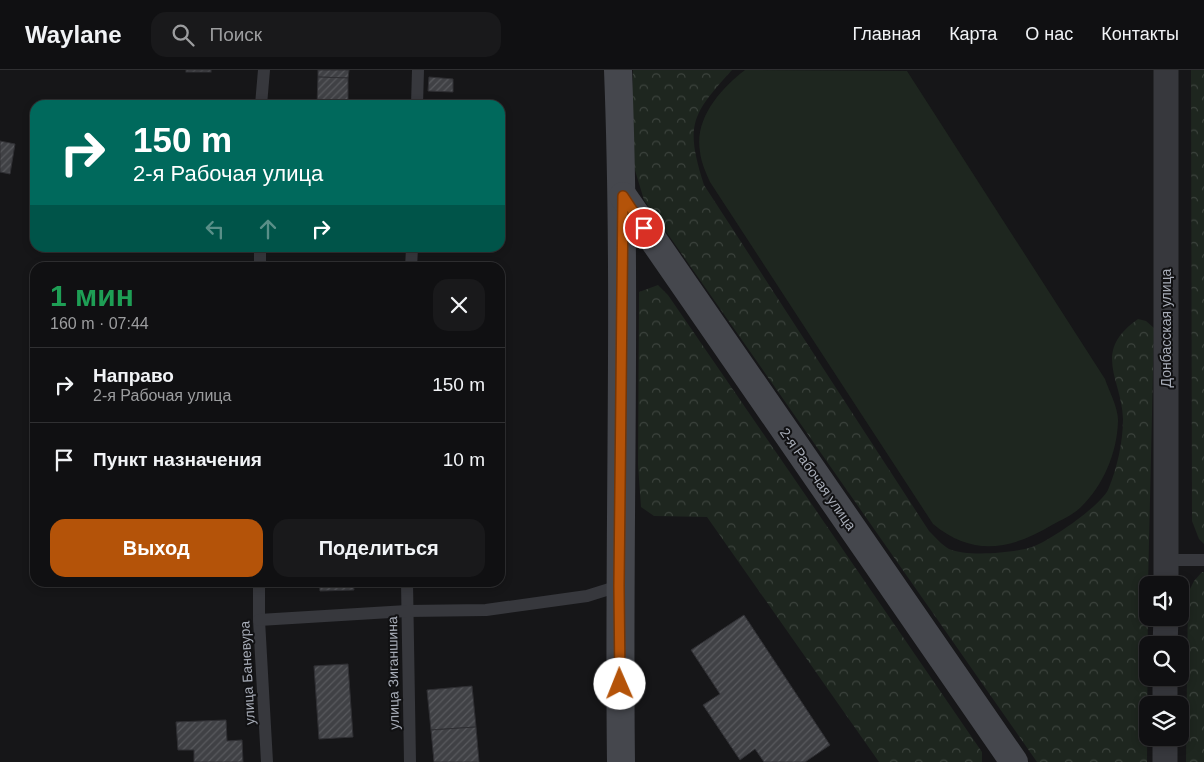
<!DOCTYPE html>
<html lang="ru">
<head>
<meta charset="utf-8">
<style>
	:root { --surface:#101012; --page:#19191b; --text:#f1f3f6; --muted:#9c9d9f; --line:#303032; --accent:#b45309 }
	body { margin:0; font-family:Helvetica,sans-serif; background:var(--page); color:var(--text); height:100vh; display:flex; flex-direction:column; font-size:19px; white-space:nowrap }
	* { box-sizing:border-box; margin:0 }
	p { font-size:16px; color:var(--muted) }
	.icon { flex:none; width:28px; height:28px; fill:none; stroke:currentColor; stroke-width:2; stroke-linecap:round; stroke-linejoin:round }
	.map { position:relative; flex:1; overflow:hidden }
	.side { position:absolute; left:30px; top:192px; width:475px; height:325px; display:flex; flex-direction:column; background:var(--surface); border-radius:15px; box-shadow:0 2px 8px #0003,0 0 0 1px var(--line) }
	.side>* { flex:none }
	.top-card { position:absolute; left:30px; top:30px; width:475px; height:152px; border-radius:15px; box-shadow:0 2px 8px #0003,0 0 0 1px var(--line); background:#00695c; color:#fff; overflow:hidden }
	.tools { position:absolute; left:1139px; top:506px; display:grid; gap:10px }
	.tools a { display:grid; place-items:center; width:50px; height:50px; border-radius:10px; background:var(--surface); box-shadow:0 2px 8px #0003,0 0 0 1px var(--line); font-size:25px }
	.pin { position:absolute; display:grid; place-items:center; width:42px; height:42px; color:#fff; margin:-21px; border:2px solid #fff; border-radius:50%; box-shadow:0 1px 5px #0007 }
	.me { position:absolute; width:55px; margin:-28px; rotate:359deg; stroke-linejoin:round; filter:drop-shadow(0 0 4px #0008) }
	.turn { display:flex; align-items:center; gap:18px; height:105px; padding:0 20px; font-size:22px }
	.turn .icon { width:65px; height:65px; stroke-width:2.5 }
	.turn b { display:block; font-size:35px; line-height:42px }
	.lanes { display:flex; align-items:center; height:48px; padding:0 20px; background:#0003; justify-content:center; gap:25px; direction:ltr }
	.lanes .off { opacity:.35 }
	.round { display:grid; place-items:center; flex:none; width:52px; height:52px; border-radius:15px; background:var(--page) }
	.head { display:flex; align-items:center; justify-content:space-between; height:85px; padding:0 20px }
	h1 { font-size:30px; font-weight:800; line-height:38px; color:#1e9e55 }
	.button { display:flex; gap:10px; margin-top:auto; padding:10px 20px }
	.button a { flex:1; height:58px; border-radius:15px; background:var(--accent); color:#fff; font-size:20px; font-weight:800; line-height:58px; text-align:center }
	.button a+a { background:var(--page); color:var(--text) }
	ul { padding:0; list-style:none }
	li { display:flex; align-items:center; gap:15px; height:75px; padding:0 20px; border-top:1px solid var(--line) }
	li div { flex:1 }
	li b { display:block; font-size:19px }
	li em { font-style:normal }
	header { display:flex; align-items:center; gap:30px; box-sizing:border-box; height:70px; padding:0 25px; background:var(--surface); border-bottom:1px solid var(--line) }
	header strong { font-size:24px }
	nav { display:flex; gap:28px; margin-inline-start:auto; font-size:18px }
	.search { width:350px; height:45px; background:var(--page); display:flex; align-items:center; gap:12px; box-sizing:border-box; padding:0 18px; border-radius:15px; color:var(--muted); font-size:19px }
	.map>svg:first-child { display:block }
	.forest { fill:url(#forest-crowns) }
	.garden { fill:#1e261f }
	.building { fill:url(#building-hatch); stroke:#303034 }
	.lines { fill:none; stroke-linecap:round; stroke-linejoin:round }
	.lane { stroke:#37383d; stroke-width:12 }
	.street { stroke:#37383d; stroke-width:25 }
	.secondary { stroke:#45474d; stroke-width:28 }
	.route-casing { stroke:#753606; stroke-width:12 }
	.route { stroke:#b45309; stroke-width:9 }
	.labels { text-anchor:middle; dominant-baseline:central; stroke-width:4; stroke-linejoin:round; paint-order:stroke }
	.street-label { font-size:14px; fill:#a8adb8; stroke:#111113 }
</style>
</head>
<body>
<header>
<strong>Waylane</strong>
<div class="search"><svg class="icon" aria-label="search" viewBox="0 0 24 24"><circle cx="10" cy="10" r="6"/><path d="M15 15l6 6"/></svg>Поиск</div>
<nav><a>Главная</a><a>Карта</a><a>О нас</a><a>Контакты</a></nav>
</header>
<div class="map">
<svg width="1204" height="692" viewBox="0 0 1204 692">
	<defs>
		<pattern id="forest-crowns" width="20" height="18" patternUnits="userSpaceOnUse" patternTransform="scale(1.25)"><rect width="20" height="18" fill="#1e261f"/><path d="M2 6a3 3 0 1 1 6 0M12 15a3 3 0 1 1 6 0" fill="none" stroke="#3c433d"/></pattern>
		<pattern id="building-hatch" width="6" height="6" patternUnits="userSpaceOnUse" patternTransform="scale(1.25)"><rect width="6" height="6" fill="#404145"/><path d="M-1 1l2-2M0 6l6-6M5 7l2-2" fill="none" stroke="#595a5e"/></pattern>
	</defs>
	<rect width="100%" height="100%" fill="#161618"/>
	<g class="forest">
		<path d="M633 0H732C691 45 685 55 704 115L929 461C935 467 942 475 949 479 967 487 1014 483 1032 477 1050 471 1100 436 1108 420 1117 399 1123 372 1123 349 1122 309 1091 282 1138 249L1146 251 1154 258 1148 515 1147 692H1037L644 130 634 97 631 43Z"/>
		<path d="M1191 0H1204V474L1199 469 1192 451Z"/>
		<path d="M658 215 668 225 982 682V692H879L707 447 654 446 641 437 638 395 639 222Z"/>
		<path d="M1202 502H1204V692H1186L1188 523 1194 511Z"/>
	</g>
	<path class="garden" d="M745 0 907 1 1105 309C1109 321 1119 339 1118 352 1117 383 1103 416 1081 437 1073 445 1061 450 1052 455 1010 480 973 487 933 454L710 112C706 103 701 92 700 82 694 49 720 19 745 0Z"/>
	<g class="building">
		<rect x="186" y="0" width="25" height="2"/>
		<path d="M318 0H349L348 8 318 7Z"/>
		<path d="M318 7 348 8V35H317Z"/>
		<path d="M429 7 453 9V22L428 21Z"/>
		<path d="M0 71 15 74 10 104 0 102Z"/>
		<path d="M484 195V198H446V196Z"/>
		<path d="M319 512H353L354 520 320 521Z"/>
		<rect x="451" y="512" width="36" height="5"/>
		<path d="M744 545 830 675 805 692H764L755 679 740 690 703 635 720 624 691 580Z"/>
		<path d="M348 594 353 667 319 669 314 596Z"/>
		<path d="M472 616 476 657 431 660 427 620Z"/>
		<path d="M226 650 227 671 242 670 243 692H194V680H178L176 652Z"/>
		<path d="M476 657 479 692H434L431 660Z"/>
	</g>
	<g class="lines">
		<g class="lane">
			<path d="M261 35 264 0"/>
			<path d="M417 35 418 0"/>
			<path d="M260 198V178"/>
			<path d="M411 198 412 178"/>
			<path d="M1166 490H1204"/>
			<path d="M259 512V550L267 692"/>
			<path d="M407 512 410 692"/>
			<path d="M259 550 407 541 486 540 587 526 619 516"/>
		</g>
		<g class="street">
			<path d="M1166 0V515"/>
			<path d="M1165 575 1166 548"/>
			<path d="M1165 635V608"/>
			<path d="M1165 692V668"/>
		</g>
		<g class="secondary">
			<path d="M618 0C627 230 618 461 621 692"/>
			<path d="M623 126 1014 692"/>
		</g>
	</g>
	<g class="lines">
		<g class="route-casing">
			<path id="route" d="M620 614 619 516 623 126 644 158"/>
		</g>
		<use href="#route" class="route"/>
	</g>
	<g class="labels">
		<g class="street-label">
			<text transform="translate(1166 258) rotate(-90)">Донбасская улица</text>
			<text transform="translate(818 409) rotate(55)">2-я Рабочая улица</text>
			<text transform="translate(247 603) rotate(-93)">улица Баневура</text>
			<text transform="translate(393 603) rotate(-91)">улица Зиганшина</text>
		</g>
	</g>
</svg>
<div class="tools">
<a><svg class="icon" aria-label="sound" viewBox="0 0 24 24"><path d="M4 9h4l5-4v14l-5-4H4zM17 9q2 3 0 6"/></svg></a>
<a><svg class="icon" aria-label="search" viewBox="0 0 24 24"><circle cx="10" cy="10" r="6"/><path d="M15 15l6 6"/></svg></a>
<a><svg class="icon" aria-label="layers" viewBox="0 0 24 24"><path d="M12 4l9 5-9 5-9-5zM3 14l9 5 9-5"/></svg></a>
</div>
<div class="pin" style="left:644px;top:158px;background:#d93025"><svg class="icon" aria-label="arrive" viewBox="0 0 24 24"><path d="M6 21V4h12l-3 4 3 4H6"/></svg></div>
<svg class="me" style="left:620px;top:614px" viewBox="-20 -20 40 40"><circle r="19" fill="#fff"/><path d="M0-13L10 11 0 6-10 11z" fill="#b45309"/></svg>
<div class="top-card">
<div class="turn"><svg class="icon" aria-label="right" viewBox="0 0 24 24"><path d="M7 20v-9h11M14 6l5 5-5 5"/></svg><div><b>150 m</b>2-я Рабочая улица</div></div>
<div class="lanes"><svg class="icon off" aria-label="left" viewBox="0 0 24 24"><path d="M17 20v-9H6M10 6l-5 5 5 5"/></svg><svg class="icon off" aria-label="ahead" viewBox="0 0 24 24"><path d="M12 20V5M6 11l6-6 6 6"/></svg><svg class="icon" aria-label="right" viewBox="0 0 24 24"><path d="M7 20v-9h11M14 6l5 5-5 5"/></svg></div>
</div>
<section class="side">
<div class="head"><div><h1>1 мин</h1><p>160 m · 07:44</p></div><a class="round"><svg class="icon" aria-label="close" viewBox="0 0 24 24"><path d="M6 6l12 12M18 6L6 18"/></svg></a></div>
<ul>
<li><svg class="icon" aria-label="right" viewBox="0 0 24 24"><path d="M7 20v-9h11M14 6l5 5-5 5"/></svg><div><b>Направо</b><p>2-я Рабочая улица</p></div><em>150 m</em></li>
<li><svg class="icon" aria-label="arrive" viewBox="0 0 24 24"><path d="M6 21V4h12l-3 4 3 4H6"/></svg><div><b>Пункт назначения</b></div><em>10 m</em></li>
</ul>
<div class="button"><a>Выход</a><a>Поделиться</a></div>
</section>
</div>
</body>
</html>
